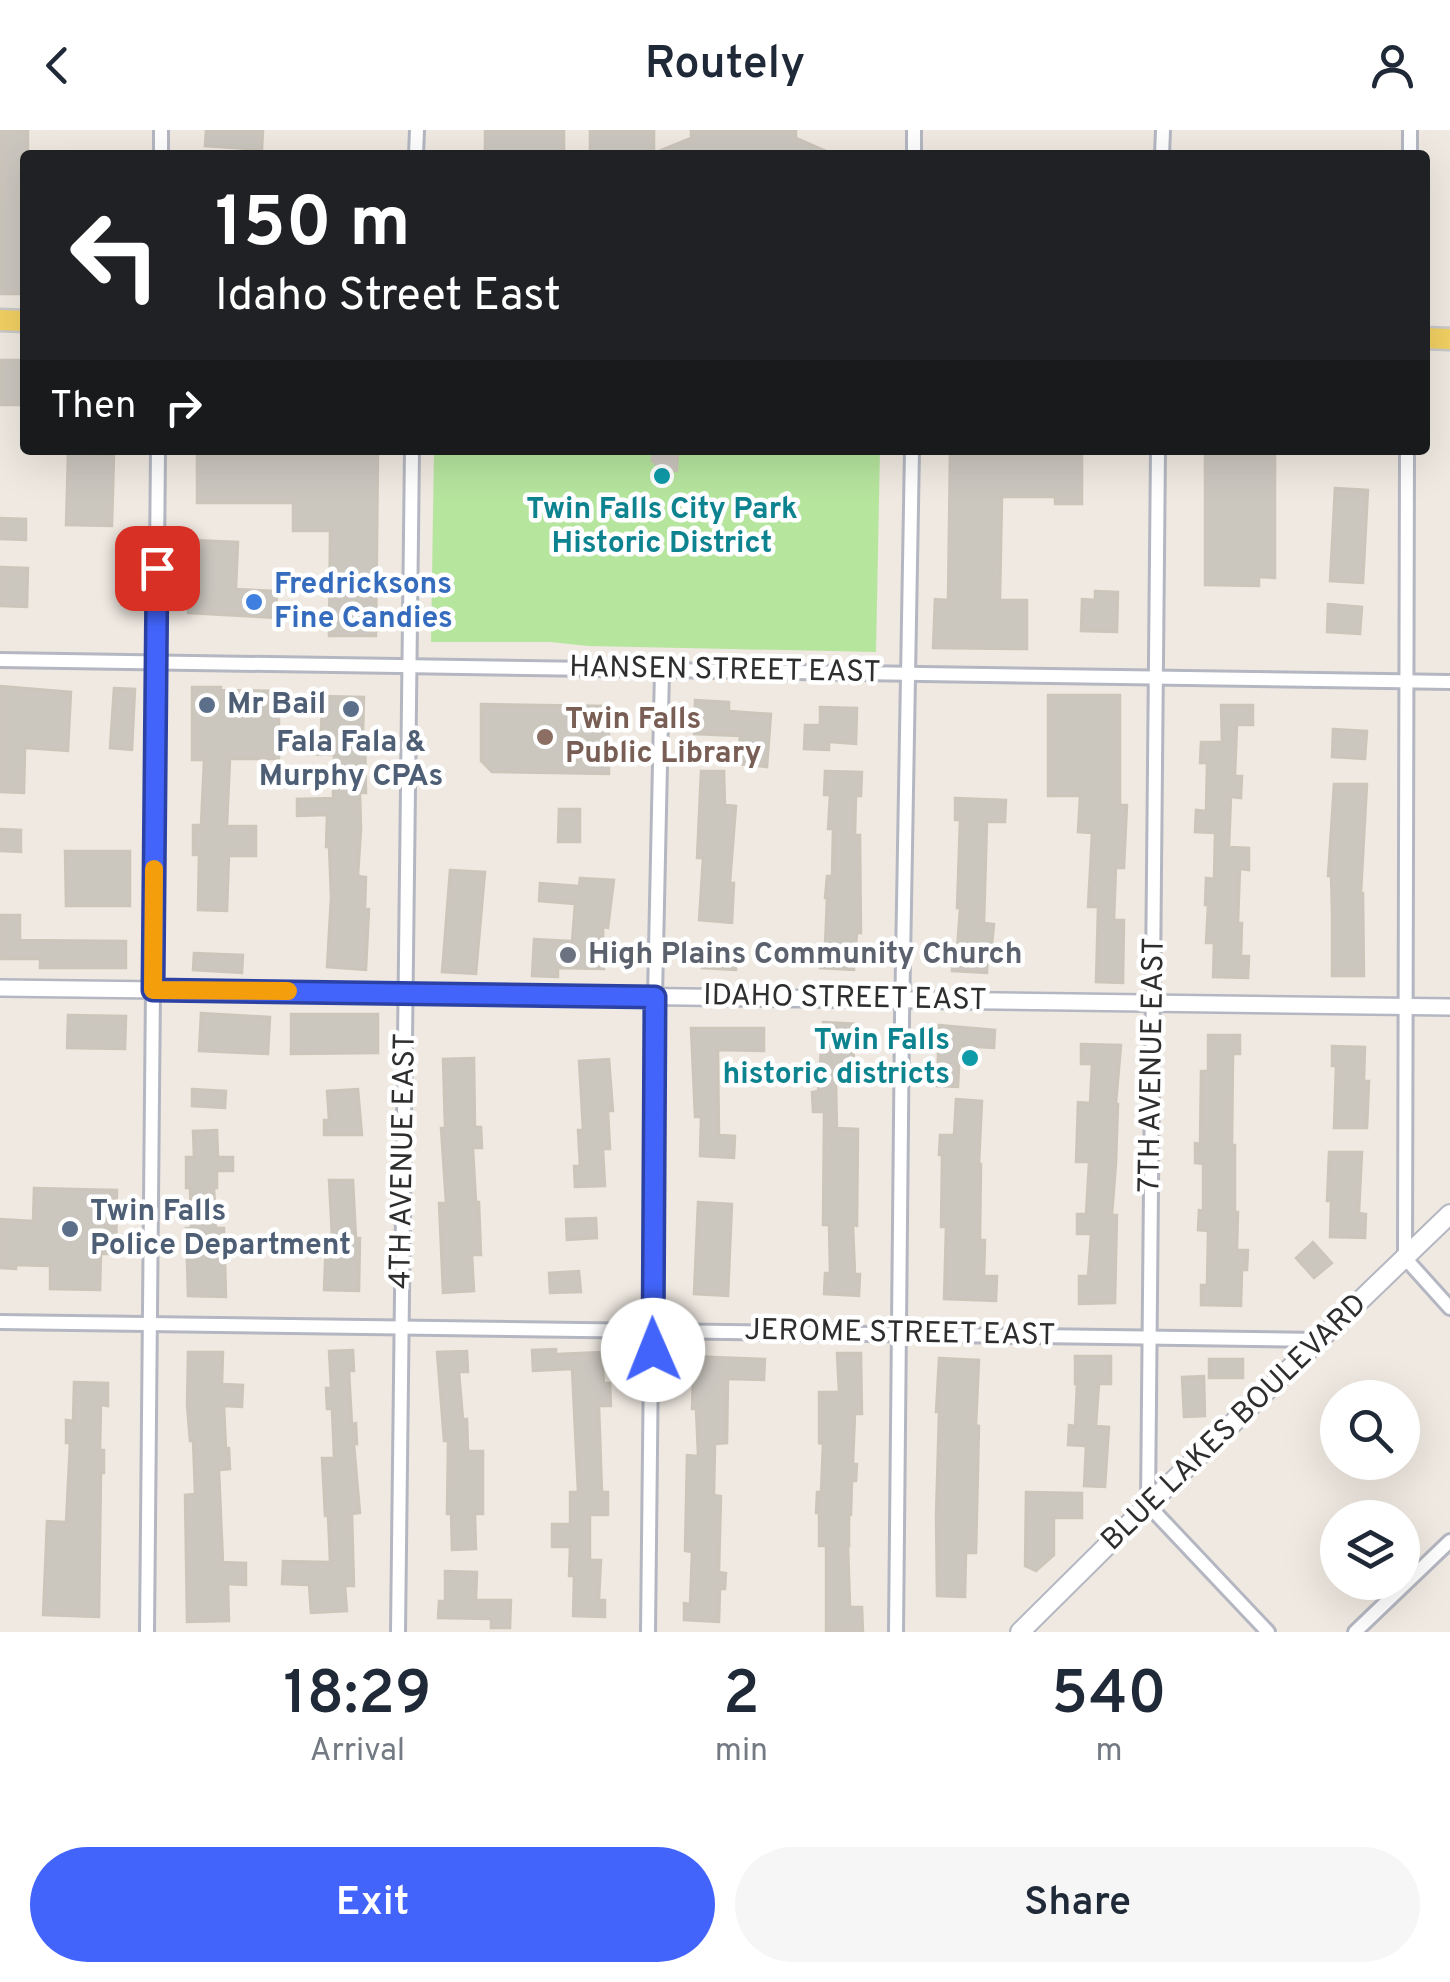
<!DOCTYPE html>
<html lang="en">
<head>
<meta charset="utf-8">
<style>
	:root { --surface:#fff; --page:#f6f6f7; --text:#1f2937; --muted:#747a83; --accent:#4264fb }
	body { margin:0; font-family:Overpass,sans-serif; background:var(--page); color:var(--text); height:100vh; display:flex; flex-direction:column; font-size:38px; white-space:nowrap }
	* { box-sizing:border-box; margin:0 }
	p { font-size:32px; color:var(--muted) }
	.icon { flex:none; width:55px; height:55px; fill:none; stroke:currentColor; stroke-width:2; stroke-linecap:round; stroke-linejoin:round }
	.map { position:relative; height:1502px; overflow:hidden }
	.panel { display:flex; flex-direction:column; background:var(--surface); flex:1 }
	.panel>* { flex:none }
	.hud { position:absolute; left:20px; top:20px; width:1410px; height:305px; border-radius:10px; box-shadow:0 10px 40px #0002; background:#202124; color:#fff; overflow:hidden }
	.tools { position:absolute; left:1320px; top:1250px; display:grid; gap:20px }
	.tools a { display:grid; place-items:center; width:100px; height:100px; border-radius:50%; background:var(--surface); box-shadow:0 10px 40px #0002; font-size:50px }
	.pin { position:absolute; display:grid; place-items:center; width:85px; height:85px; color:#fff; margin:-42px; border-radius:20px; box-shadow:0 5px 15px #0006 }
	.me { position:absolute; width:110px; margin:-55px; rotate:359deg; stroke-linejoin:round; filter:drop-shadow(0 0 8px #0008) }
	.turn { display:flex; align-items:center; gap:35px; height:210px; padding:0 30px; font-size:45px }
	.turn .icon { width:130px; height:130px; stroke-width:2.5 }
	.turn b { display:block; font-size:70px; line-height:85px }
	.then { display:flex; align-items:center; height:95px; padding:0 30px; background:#0003; gap:20px; font-size:38px }
	.eta { display:flex; justify-content:space-evenly; align-items:center; height:170px; text-align:center }
	.eta b { font-size:60px; font-weight:600; line-height:70px }
	.action { display:flex; gap:20px; margin-top:auto; padding:20px 30px }
	.action a { flex:1; height:115px; border-radius:60px; background:var(--accent); color:#fff; font-size:40px; font-weight:600; line-height:115px; text-align:center }
	.action a+a { background:var(--page); color:var(--text) }
	header { display:flex; justify-content:space-between; align-items:center; height:130px; padding:0 30px; background:var(--surface); font-size:45px; font-weight:600 }
	.map>svg:first-child { display:block }
	.green { fill:#b6e59e }
	.building { fill:#cbc7bf; stroke:#cbc5ba; stroke-width:2.5 }
	.lines { fill:none; stroke-linecap:round; stroke-linejoin:round }
	.minor-casing { stroke:#b4b7c1; stroke-width:18 }
	.tertiary-casing { stroke:#b4b7c1; stroke-width:20 }
	.secondary-casing { stroke:#b4b7c1; stroke-width:22 }
	.primary-casing { stroke:#c9c9c9; stroke-width:25 }
	.minor { stroke:#fff; stroke-width:12 }
	.tertiary { stroke:#fff; stroke-width:15 }
	.secondary { stroke:#fff; stroke-width:18 }
	.primary { stroke:#f2d163; stroke-width:20 }
	.route-casing { stroke:#2b41a3; stroke-width:25 }
	.route { stroke:#4264fb; stroke-width:18 }
	.slow { stroke:#f59e0b; stroke-width:18 }
	.culture-dot { fill:#0f9aa8; stroke:#fff; stroke-width:4 }
	.shop-dot { fill:#3f7fe0; stroke:#fff; stroke-width:4 }
	.service-dot { fill:#5c6f8a; stroke:#fff; stroke-width:4 }
	.education-dot { fill:#8d6e63; stroke:#fff; stroke-width:4 }
	.worship-dot { fill:#6b7280; stroke:#fff; stroke-width:4 }
	.labels { text-anchor:middle; dominant-baseline:central; stroke-width:9; stroke-linejoin:round; paint-order:stroke }
	.culture-label { font-size:30px; font-weight:bold; fill:#0d838f; stroke:#fff }
	.shop-label { font-size:30px; font-weight:bold; fill:#366cbe; stroke:#fff; text-anchor:start }
	.street-label { font-size:30px; fill:#2e2e2e; stroke:#fff }
	.service-label { font-size:30px; font-weight:bold; fill:#4e5e75; stroke:#fff; text-anchor:start }
	.education-label { font-size:30px; font-weight:bold; fill:#785e54; stroke:#fff; text-anchor:start }
	.worship-label { font-size:30px; font-weight:bold; fill:#5b616d; stroke:#fff; text-anchor:start }
</style>
</head>
<body>
<header><svg class="icon" aria-label="back" viewBox="0 0 24 24"><path d="M15 5l-7 7 7 7"/></svg>Routely<svg class="icon" aria-label="person" viewBox="0 0 24 24"><circle cx="12" cy="8" r="4"/><path d="M4 21q1-7 8-7t8 7"/></svg></header>
<div class="map">
<svg width="1450" height="1502" viewBox="0 0 1450 1502">
	<rect width="100%" height="100%" fill="#efe9e1"/>
	<path class="green" d="M434 320H880L876 522 589 516 550 512H431Z"/>
	<g class="building">
		<path d="M0 0H28V25H25V164H0Z"/>
		<path d="M206 0H263L262 20 205 16Z"/>
		<rect x="485" y="0" width="79" height="25"/>
		<path d="M590 0H654V23L691 8V0H796V8L835 25H590Z"/>
		<rect x="0" y="230" width="25" height="45"/>
		<path d="M197 320 378 321 376 506H329L330 401H293V373H197Z"/>
		<path d="M652 320H678L677 341 661 339 652 331Z"/>
		<path d="M950 320H1082V374H1055V367H1002L1000 470H1027V519L933 518 935 469 948 470Z"/>
		<path d="M1205 320H1275V448L1259 447V456L1205 455Z"/>
		<path d="M68 323 114 325 112 396 66 395Z"/>
		<path d="M1335 358 1368 360 1363 453 1330 451Z"/>
		<path d="M0 388 26 389V410L0 409Z"/>
		<path d="M192 410 238 412 236 459 277 461 276 488 188 483Z"/>
		<path d="M0 437 28 438 27 477 0 476Z"/>
		<path d="M1095 461 1118 462 1117 502 1081 501 1082 469 1095 470Z"/>
		<path d="M1328 474 1362 477 1360 504 1327 502Z"/>
		<path d="M0 556 71 562 68 621 25 618 24 663 0 662Z"/>
		<path d="M192 557H221V560L279 561V629H230L227 696H256V726H229L227 781 198 780 199 725H193V695H201L204 630H192Z"/>
		<path d="M114 558 135 559 132 620 110 618Z"/>
		<path d="M1048 565H1120V675H1127L1124 738H1116L1114 790H1124L1123 853 1096 852 1098 777H1088L1092 703 1078 702 1080 666H1048Z"/>
		<path d="M322 566 364 567 363 604H365L366 663H360L361 699 358 746 366 747 365 779H369L366 840 327 837 331 767 329 717H326L327 685 297 686V669L333 668 334 625 305 624V604H321Z"/>
		<path d="M695 570 729 572V581L771 584 767 637 738 634 740 606 694 604Z"/>
		<path d="M481 574 609 576V644L492 642 481 631Z"/>
		<path d="M1221 575H1253V595H1237L1235 646H1242L1241 668 1231 667 1229 717 1249 718V740L1240 739 1238 793H1242L1241 826H1249L1248 848 1213 847 1214 813H1206L1208 775H1205L1206 748 1214 749 1215 703 1195 702 1196 680 1206 681 1207 633H1200L1201 612H1222Z"/>
		<path d="M820 577 857 578 856 614 829 612V620L804 619 805 595H820Z"/>
		<path d="M1333 599 1367 601 1365 629 1332 627Z"/>
		<path d="M701 641H724L725 675 736 676 730 753H734L732 793 699 790 703 728H697Z"/>
		<path d="M825 641 862 642 861 666H856L855 705H860L861 803H857L854 840 820 838 821 816H825L827 768H825L827 746H832L833 699H828L830 665H824Z"/>
		<path d="M1334 654H1367L1361 763H1363L1364 846H1332V782L1331 746H1328Z"/>
		<path d="M955 668 1006 670 1005 692H987L984 793 994 794 992 815H988L987 843 952 841 953 820H957L960 778H957L960 690H955Z"/>
		<path d="M559 679H580V712H558Z"/>
		<path d="M0 699 21 700V722L0 721Z"/>
		<path d="M65 721H130V776H66Z"/>
		<path d="M450 740 485 742 476 844 442 842Z"/>
		<path d="M580 748 614 750 608 798 603 797 604 839 558 838V847L532 846 534 809 572 811 575 774 539 771 540 753 579 756Z"/>
		<path d="M0 785H20V810L126 811V838H40V829H0Z"/>
		<path d="M703 816 738 819 736 840 702 838Z"/>
		<path d="M194 823 243 825 242 843 193 840Z"/>
		<path d="M201 883 270 887 268 924 199 921Z"/>
		<path d="M291 884H378V923L291 924Z"/>
		<path d="M68 885 126 886 125 919 67 918Z"/>
		<path d="M823 892 858 894 857 915H854L853 953 836 952 837 998 858 999 857 1096 853 1095 855 1144H860L859 1166 824 1164 825 1143H830L829 1095H823L824 982H813L812 962 818 961Z"/>
		<path d="M939 895 995 900 994 918 960 916 958 957 937 956Z"/>
		<path d="M691 898H764V921L718 920 719 1005 735 1006 734 1028 700 1026 701 987H695Z"/>
		<path d="M1208 905H1240V924H1233L1232 1015H1235V1082H1238L1237 1120H1248L1247 1140H1242L1241 1176 1201 1175V1155H1207L1208 1101 1198 1100 1199 1080 1203 1081V1034L1195 1033V1013L1200 1014 1201 941H1208Z"/>
		<path d="M1081 914 1121 915 1116 974H1118L1116 1033 1112 1085H1117L1115 1173 1079 1174V1146H1088L1091 1104H1077V1084H1086L1089 1032H1076L1078 972 1090 973 1092 934H1081Z"/>
		<path d="M1332 916 1365 917 1364 951H1369L1367 998H1334L1336 936H1332Z"/>
		<path d="M474 928 475 997H481L482 1018H473L476 1072H479L481 1125H472L474 1161 443 1163 439 1073H446L441 998H445L443 929Z"/>
		<path d="M609 929 613 981H608L610 1019H603L605 1056 575 1057 574 1036H580L578 1000H583L579 931Z"/>
		<path d="M192 959 226 961 225 978 192 976Z"/>
		<path d="M358 959 362 1005H324V990H329L327 961Z"/>
		<path d="M956 969 982 971 979 1034H981L980 1110H985L984 1146H997L996 1171 944 1169 946 1097H941L942 1025H939L940 1005H954Z"/>
		<path d="M217 1000 218 1027H233V1041H217V1058H214L216 1098H224L226 1167 188 1166 186 1098H191L190 1058H186V1027H194L193 1001Z"/>
		<path d="M1329 1022H1362L1359 1083 1366 1084 1365 1108 1330 1107 1331 1071H1327Z"/>
		<path d="M329 1050H353L356 1108H360L359 1161 324 1160 326 1107H332Z"/>
		<path d="M34 1058 117 1060 116 1124H101L100 1160 50 1159V1136L16 1135V1139L0 1138V1089L33 1091Z"/>
		<path d="M698 1072 732 1074 728 1166 694 1164Z"/>
		<path d="M596 1088 597 1108 567 1110 566 1089Z"/>
		<path d="M1313 1112 1332 1133 1314 1148 1296 1128Z"/>
		<path d="M579 1141 581 1162 550 1163 549 1143Z"/>
		<path d="M556 1219V1224L602 1222 604 1253H610L611 1276H599L602 1362H608V1385H590V1430H601L599 1470H605V1487L573 1486 574 1446H569L570 1417H552V1394H570V1362H578L572 1239 533 1241 532 1220Z"/>
		<path d="M353 1220 354 1241H349L352 1294 356 1293 357 1314H354L360 1383 352 1384 354 1456H345L347 1481 311 1483 309 1455 282 1454 283 1431 330 1432 328 1386H325L322 1328H334L332 1279H327L326 1258H331L329 1221Z"/>
		<path d="M467 1221 468 1242H459L463 1289H467L468 1321H483V1384H475L476 1419 452 1420 451 1384H447L448 1311H444L437 1222Z"/>
		<path d="M188 1222H223L222 1254 243 1255 242 1277 224 1276 226 1318H229L230 1339 219 1340 223 1432 246 1433V1455L228 1454 229 1491 187 1492 185 1365 195 1364 193 1311H190L187 1275Z"/>
		<path d="M837 1223H861L862 1284H855L853 1334H857L856 1351H852L851 1385H849V1416H848L850 1477H862L863 1502H826V1416H819V1383H816L817 1362H821L823 1314 819 1313V1262H839Z"/>
		<path d="M688 1226 765 1229 764 1250 728 1249 727 1313 715 1314 714 1365 721 1366 719 1442 726 1443 725 1459H720L719 1492 684 1490V1473L690 1474 692 1422 685 1421 687 1325 698 1326 696 1279H692L693 1248 688 1247Z"/>
		<path d="M1075 1226H1111V1254H1099L1096 1296 1109 1297 1105 1357 1084 1356 1086 1316 1068 1315 1069 1295 1075 1296 1077 1254H1075Z"/>
		<path d="M939 1228 979 1230 976 1295 979 1296 976 1423H966L965 1467 937 1466 936 1386 939 1282H936Z"/>
		<rect x="1209" y="1229" width="34" height="19"/>
		<path d="M1204 1246 1205 1286 1184 1287 1182 1247Z"/>
		<path d="M74 1252 108 1253V1276L101 1275 100 1320H104V1343H101L99 1487 43 1485 47 1391 66 1392 70 1313H66V1290L73 1291Z"/>
		<path d="M1026 1362 1082 1363V1388H1054V1425L1036 1441 1025 1436Z"/>
		<path d="M445 1441 477 1442 476 1470H511L510 1498H491V1489L438 1488 439 1471H445Z"/>
	</g>
	<g class="lines">
		<g class="minor-casing">
			<g id="minor">
				<path d="M161 25V0"/>
				<path d="M416 25 417 0"/>
				<path d="M914 25V0"/>
				<path d="M1162 25 1163 0"/>
				<path d="M1410 25V0"/>
				<path d="M1158 320 1148 1375 1268 1502"/>
				<path d="M1407 320 1405 1128 1450 1178"/>
				<path d="M0 530 1450 552"/>
				<path d="M0 1192 1320 1210"/>
				<path d="M147 1502 158 320"/>
				<path d="M398 1502 412 320"/>
				<path d="M648 1502 655 867 662 540"/>
				<path d="M896 1502 902 888 912 320"/>
				<path d="M1355 1502 1450 1411"/>
			</g>
		</g>
		<g class="tertiary-casing">
			<path id="tertiary" d="M0 858 1450 877"/>
		</g>
		<g class="secondary-casing">
			<path id="secondary" d="M1020 1502 1148 1375 1450 1084"/>
		</g>
		<g class="primary-casing">
			<g id="primary">
				<path d="M0 190 25 191"/>
				<path d="M1425 208 1450 209"/>
			</g>
		</g>
		<use href="#minor" class="minor"/>
		<use href="#tertiary" class="tertiary"/>
		<use href="#secondary" class="secondary"/>
		<use href="#primary" class="primary"/>
	</g>
	<g class="lines">
		<g class="route-casing">
			<path id="route" d="M157 438 153 860 655 867 653 1220"/>
		</g>
		<use href="#route" class="route"/>
		<path class="slow" d="M154 739 153 860 288 861"/>
	</g>
	<g class="culture-dot">
		<circle cx="662" cy="346" r="10"/>
		<circle cx="970" cy="928" r="10"/>
	</g>
	<circle class="shop-dot" cx="254" cy="472" r="10"/>
	<g class="service-dot">
		<circle cx="207" cy="575" r="10"/>
		<circle cx="351" cy="579" r="10"/>
		<circle cx="70" cy="1099" r="10"/>
	</g>
	<circle class="education-dot" cx="545" cy="607" r="10"/>
	<circle class="worship-dot" cx="568" cy="825" r="10"/>
	<g class="labels">
		<g class="culture-label">
			<text x="662" y="380">Twin Falls City Park<tspan x="662" dy="34">Historic District</tspan></text>
			<text x="950" y="911" text-anchor="end">Twin Falls<tspan x="950" dy="34">historic districts</tspan></text>
		</g>
		<g class="shop-label">
			<text x="274" y="455">Fredricksons<tspan x="274" dy="34">Fine Candies</tspan></text>
		</g>
		<g class="street-label">
			<text transform="translate(725 541) rotate(1)">HANSEN STREET EAST</text>
			<text transform="translate(845 869) rotate(1)">IDAHO STREET EAST</text>
			<text transform="translate(1153 935) rotate(-89)">7TH AVENUE EAST</text>
			<text transform="translate(404 1031) rotate(-89)">4TH AVENUE EAST</text>
			<text transform="translate(900 1204) rotate(1)">JEROME STREET EAST</text>
			<text transform="translate(1235 1293) rotate(-44)">BLUE LAKES BOULEVARD</text>
		</g>
		<g class="service-label">
			<text x="227" y="575">Mr Bail</text>
			<text x="351" y="613" text-anchor="middle">Fala Fala &amp;<tspan x="351" dy="34">Murphy CPAs</tspan></text>
			<text x="90" y="1082">Twin Falls<tspan x="90" dy="34">Police Department</tspan></text>
		</g>
		<g class="education-label">
			<text x="565" y="590">Twin Falls<tspan x="565" dy="34">Public Library</tspan></text>
		</g>
		<g class="worship-label">
			<text x="588" y="825">High Plains Community Church</text>
		</g>
	</g>
</svg>
<div class="tools">
<a><svg class="icon" aria-label="search" viewBox="0 0 24 24"><circle cx="10" cy="10" r="6"/><path d="M15 15l6 6"/></svg></a>
<a><svg class="icon" aria-label="layers" viewBox="0 0 24 24"><path d="M12 4l9 5-9 5-9-5zM3 14l9 5 9-5"/></svg></a>
</div>
<div class="pin" style="left:157px;top:438px;background:#d93025"><svg class="icon" aria-label="arrive" viewBox="0 0 24 24"><path d="M6 21V4h12l-3 4 3 4H6"/></svg></div>
<svg class="me" style="left:653px;top:1220px" viewBox="-20 -20 40 40"><circle r="19" fill="#fff"/><path d="M0-13L10 11 0 6-10 11z" fill="#4264fb"/></svg>
<div class="hud">
<div class="turn"><svg class="icon" aria-label="left" viewBox="0 0 24 24"><path d="M17 20v-9H6M10 6l-5 5 5 5"/></svg><div><b>150 m</b>Idaho Street East</div></div>
<div class="then">Then<svg class="icon" aria-label="right" viewBox="0 0 24 24"><path d="M7 20v-9h11M14 6l5 5-5 5"/></svg></div>
</div>
</div>
<section class="panel">
<div class="eta">
<div><b>18:29</b><p>Arrival</p></div>
<div><b>2</b><p>min</p></div>
<div><b>540</b><p>m</p></div>
</div>
<div class="action"><a>Exit</a><a>Share</a></div>
</section>
</body>
</html>
